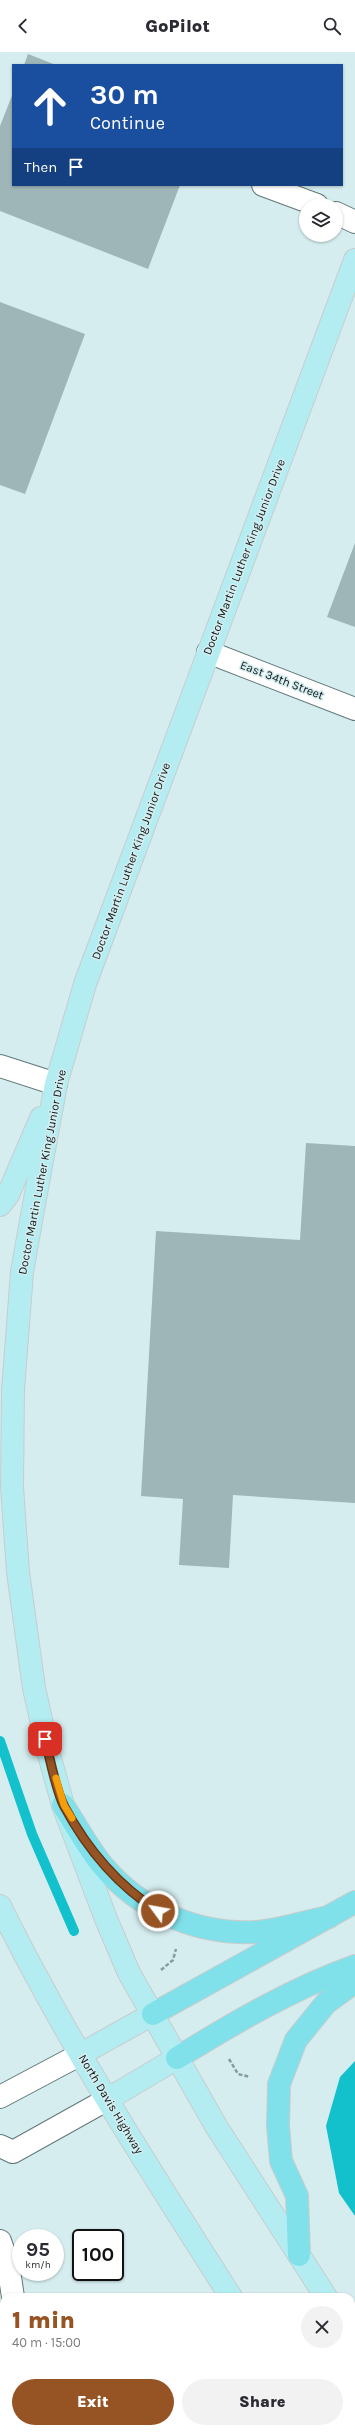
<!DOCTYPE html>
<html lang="en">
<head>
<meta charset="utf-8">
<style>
	:root { --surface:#fff; --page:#f2f2f3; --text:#2b2b33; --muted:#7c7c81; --accent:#965323 }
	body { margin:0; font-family:Karla,sans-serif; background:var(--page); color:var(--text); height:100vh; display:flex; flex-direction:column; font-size:15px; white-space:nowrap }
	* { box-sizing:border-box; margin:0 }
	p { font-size:13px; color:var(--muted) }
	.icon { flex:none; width:22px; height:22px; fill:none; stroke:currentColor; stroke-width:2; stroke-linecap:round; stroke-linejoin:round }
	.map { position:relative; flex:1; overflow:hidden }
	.details { position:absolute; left:0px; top:2241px; width:355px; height:140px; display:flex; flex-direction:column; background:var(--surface); border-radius:12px 12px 0 0; box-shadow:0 1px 3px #0004 }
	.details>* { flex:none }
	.top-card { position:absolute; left:12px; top:12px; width:331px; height:122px; border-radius:0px; box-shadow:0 1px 3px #0004; background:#1a4fa0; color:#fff; overflow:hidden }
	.controls { position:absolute; left:299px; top:146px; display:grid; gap:8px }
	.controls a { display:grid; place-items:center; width:44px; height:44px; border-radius:50%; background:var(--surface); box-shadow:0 1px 3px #0004; font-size:20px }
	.speed { position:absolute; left:12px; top:2177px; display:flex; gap:8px; font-size:20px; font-weight:700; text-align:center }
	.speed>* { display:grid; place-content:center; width:52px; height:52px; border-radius:50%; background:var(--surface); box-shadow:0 1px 3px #0004; line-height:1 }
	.speed small { font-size:10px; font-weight:400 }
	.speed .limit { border:2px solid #111; border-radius:6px; background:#fff; color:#111 }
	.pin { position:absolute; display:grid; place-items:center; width:34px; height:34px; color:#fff; margin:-17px; border-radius:8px; box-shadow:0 2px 6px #0006 }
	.me { position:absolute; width:44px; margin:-22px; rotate:302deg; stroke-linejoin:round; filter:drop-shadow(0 0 3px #0008) }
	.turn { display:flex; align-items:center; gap:14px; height:84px; padding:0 12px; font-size:18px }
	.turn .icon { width:52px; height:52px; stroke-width:2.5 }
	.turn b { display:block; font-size:28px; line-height:34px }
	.then { display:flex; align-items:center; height:38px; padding:0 12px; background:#0003; gap:8px; font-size:15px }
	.round { display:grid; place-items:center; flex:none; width:42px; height:42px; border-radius:21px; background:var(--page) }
	.head { display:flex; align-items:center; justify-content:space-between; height:68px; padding:0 12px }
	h1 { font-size:24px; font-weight:800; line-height:30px; color:var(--accent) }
	.button { display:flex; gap:8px; margin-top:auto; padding:8px 12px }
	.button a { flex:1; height:46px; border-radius:24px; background:var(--accent); color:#fff; font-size:16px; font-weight:800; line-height:46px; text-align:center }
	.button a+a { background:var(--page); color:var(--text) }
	header { display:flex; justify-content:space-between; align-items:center; height:52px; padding:0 12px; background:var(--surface); font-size:18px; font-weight:800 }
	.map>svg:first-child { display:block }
	.water { fill:#13c1cd }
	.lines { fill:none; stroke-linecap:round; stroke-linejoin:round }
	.stream { stroke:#13c1cd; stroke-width:10 }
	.building { fill:#9fb6b8 }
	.minor-casing { stroke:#627779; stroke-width:24 }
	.major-casing { stroke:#cacccc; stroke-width:24 }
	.highway-casing { stroke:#cacccc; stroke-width:24 }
	.path { stroke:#899b9d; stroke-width:2.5; stroke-dasharray:4 2; stroke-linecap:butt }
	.minor { stroke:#fff; stroke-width:22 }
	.major { stroke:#b3edf2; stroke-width:22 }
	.highway { stroke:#80e1ea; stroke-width:22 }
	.route-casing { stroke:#623617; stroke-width:10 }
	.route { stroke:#965323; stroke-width:7 }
	.slow { stroke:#f59e0b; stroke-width:7 }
	.labels { text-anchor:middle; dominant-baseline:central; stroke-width:3; stroke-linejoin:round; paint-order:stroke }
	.street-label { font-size:12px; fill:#101819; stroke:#d5edef }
</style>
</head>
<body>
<header><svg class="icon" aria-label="back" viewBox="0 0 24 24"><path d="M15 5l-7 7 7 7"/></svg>GoPilot<svg class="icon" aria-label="search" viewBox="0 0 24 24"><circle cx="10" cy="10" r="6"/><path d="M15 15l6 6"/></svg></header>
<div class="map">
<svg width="355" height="2381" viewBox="0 0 355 2381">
	<rect width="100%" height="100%" fill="#d5edef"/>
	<path class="water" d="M355 2009V2164L339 2141 326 2074 340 2025Z"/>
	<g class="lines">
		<path class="stream" d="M0 1689 32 1782 74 1879"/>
	</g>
	<g class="building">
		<path d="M28 2 56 13H24Z"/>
		<path d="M13 41V133H180L148 217 0 159V74Z"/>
		<path d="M0 250 85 282 25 442 0 433Z"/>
		<path d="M355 491V575L327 565Z"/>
		<path d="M306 1091 355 1094V1451L233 1443 229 1516 179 1513 183 1447 141 1444 156 1179 300 1188Z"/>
	</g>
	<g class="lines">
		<g class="minor-casing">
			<g id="minor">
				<path d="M263 133 317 153"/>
				<path d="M336 161 355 170"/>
				<path d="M208 600 355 657"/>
				<path d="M0 1014 56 1032"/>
				<path d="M0 2045 81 2002"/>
				<path d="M0 2094 13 2100 108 2047"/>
				<path d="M0 2189 8 2212 13 2245"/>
				<path d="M18 2377V2381"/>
				<path d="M199 2377 202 2381"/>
			</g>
		</g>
		<g class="major-casing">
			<g id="major">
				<path d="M0 1153 8 1143 41 1066"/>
				<path d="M0 1854C67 1990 150 2118 231 2245"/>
				<path d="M81 2002 153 1962"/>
				<path d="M108 2047 177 2006"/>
				<path d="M326 2245 216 2074 129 1921 106 1867 63 1753 48 1699 34 1636 18 1520 12 1435 13 1338 22 1220 31 1169 56 1032 85 932 355 208"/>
				<path d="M351 2285 355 2291"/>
				<path d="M315 2377 318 2381"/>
			</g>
		</g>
		<g class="highway-casing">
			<g id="highway">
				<path d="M63 1753C76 1773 88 1796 103 1814 141 1859 198 1883 257 1880 281 1878 306 1869 329 1865"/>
				<path d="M153 1962 355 1850"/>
				<path d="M177 2006C234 1971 293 1936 355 1914"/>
				<path d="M299 2203 297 2144 281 2109 278 2074 279 2032 296 1988 326 1951 355 1930"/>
			</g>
		</g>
		<g class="path">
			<path d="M161 1918 173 1908 176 1897"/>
			<path d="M229 2007 238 2022 250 2025"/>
		</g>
		<use href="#minor" class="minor"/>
		<use href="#major" class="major"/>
		<use href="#highway" class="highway"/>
	</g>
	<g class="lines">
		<g class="route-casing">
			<path id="route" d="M45 1687C50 1706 55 1736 64 1754 87 1797 117 1833 158 1859"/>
		</g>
		<use href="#route" class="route"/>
		<path class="slow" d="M56 1726 64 1753 72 1766"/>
	</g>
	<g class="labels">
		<g class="street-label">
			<text transform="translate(244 505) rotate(-69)">Doctor Martin Luther King Junior Drive</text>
			<text transform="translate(282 628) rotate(21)">East 34th Street</text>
			<text transform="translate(131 809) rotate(-70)">Doctor Martin Luther King Junior Drive</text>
			<text transform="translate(42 1120) rotate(-79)">Doctor Martin Luther King Junior Drive</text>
			<text transform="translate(111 2052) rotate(59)">North Davis Highway</text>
		</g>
	</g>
</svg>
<div class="controls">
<a><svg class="icon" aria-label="layers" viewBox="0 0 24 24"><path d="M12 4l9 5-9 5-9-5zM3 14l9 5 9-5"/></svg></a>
</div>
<div class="speed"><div>95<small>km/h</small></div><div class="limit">100</div></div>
<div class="pin" style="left:45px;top:1687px;background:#d93025"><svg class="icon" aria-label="arrive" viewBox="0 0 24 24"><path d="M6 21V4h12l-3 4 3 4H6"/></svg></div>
<svg class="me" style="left:158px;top:1859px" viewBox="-20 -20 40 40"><circle r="17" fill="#965323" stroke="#fff" stroke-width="3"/><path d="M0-11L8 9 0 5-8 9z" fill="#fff"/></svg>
<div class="top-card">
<div class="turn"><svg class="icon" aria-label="ahead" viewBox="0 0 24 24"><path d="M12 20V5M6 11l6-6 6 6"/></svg><div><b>30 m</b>Continue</div></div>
<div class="then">Then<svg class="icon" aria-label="arrive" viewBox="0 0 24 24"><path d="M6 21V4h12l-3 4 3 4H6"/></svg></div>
</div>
<section class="details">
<div class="head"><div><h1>1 min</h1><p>40 m · 15:00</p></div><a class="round"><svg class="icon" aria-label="close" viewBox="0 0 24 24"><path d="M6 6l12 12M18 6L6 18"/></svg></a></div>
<div class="button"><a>Exit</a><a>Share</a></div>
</section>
</div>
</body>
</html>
